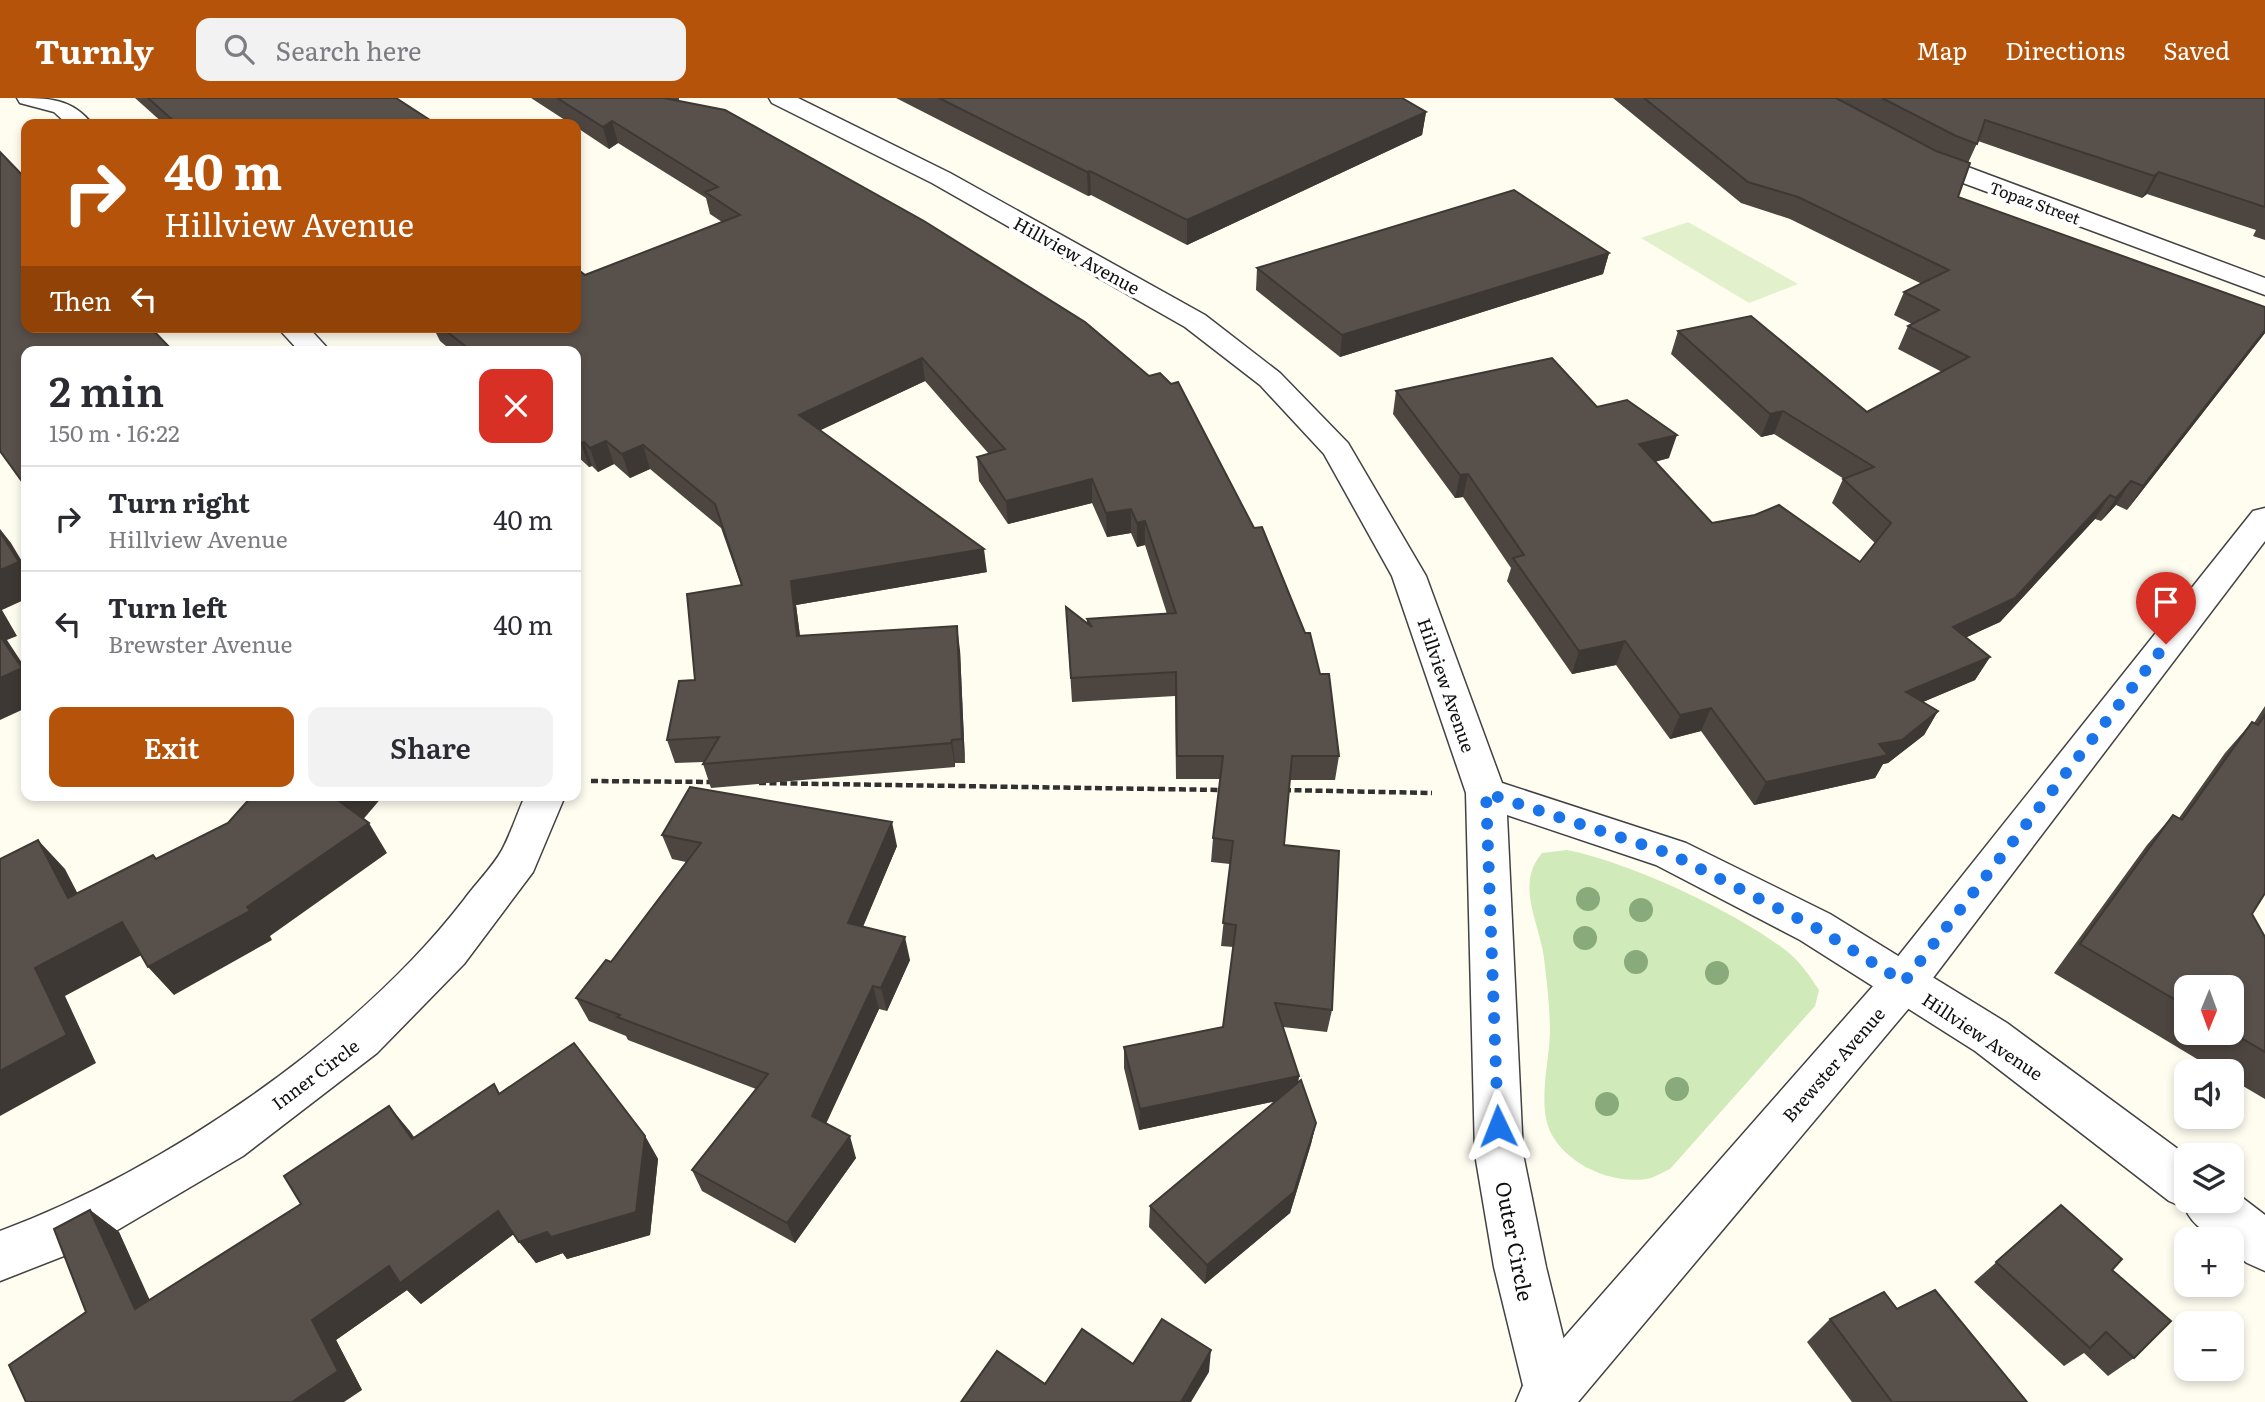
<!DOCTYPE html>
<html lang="en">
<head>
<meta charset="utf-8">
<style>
	:root { --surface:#fff; --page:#f2f2f3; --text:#2b2b33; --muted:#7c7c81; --line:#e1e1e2; --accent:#b45309 }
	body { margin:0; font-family:Literata,serif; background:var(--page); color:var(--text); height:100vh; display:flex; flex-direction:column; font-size:26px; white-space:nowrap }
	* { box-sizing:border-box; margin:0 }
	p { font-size:23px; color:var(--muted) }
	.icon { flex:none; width:38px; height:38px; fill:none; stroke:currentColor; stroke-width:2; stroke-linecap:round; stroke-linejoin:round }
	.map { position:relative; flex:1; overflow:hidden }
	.panel { position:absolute; left:21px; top:248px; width:560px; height:455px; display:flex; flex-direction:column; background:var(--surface); border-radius:14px; box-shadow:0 4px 10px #0003 }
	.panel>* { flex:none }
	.guide { position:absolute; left:21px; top:21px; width:560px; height:214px; border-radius:14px; box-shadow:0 4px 10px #0003; background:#b45309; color:#fff; overflow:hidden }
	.needle { width:46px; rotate:181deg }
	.buttons { position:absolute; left:2174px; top:877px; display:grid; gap:14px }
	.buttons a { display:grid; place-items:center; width:70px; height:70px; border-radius:14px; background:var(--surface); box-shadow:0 4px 10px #0003; font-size:35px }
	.pin { position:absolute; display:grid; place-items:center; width:60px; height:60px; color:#fff; margin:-72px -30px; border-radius:50% 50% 50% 0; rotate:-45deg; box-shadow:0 0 7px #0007 }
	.pin .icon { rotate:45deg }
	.me { position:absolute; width:77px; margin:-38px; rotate:358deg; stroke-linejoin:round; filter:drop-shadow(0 0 5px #0008) }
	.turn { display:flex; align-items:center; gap:24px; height:147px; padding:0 28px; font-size:32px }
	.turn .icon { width:91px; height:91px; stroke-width:2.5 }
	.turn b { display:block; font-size:49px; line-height:60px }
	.then { display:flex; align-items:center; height:66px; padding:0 28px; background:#0003; gap:14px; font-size:26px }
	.round { display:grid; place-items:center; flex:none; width:74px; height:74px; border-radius:14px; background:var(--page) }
	.summary { display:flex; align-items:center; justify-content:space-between; height:119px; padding:0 28px }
	h1 { font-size:42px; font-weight:600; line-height:52px }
	.primary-button { display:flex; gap:14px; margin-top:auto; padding:14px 28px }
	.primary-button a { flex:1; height:80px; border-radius:14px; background:var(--accent); color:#fff; font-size:28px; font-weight:600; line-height:80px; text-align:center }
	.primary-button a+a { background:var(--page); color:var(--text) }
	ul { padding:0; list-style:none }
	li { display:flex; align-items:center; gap:21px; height:105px; padding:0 28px; border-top:2px solid var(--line) }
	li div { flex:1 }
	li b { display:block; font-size:26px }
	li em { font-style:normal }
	header { display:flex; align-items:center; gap:42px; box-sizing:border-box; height:98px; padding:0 35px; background:var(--accent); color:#fff }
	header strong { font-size:33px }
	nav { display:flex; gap:38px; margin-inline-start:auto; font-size:24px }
	.search { width:490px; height:63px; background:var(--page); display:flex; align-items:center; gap:18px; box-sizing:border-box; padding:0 24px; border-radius:14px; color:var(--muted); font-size:26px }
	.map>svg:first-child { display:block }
	.green { fill:#d0eab9 }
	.pitch { fill:#e2f1cb }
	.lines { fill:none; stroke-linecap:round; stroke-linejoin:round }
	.minor-casing { stroke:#424242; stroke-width:3 }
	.tertiary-casing { stroke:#424242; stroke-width:3 }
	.path { stroke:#313131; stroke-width:4.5; stroke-dasharray:7 3.5; stroke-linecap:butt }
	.minor { fill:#fff; fill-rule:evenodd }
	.tertiary { fill:#fff; fill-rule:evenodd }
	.tree { fill:#89ab7c }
	.wall { fill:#4c4540; fill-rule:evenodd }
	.shaded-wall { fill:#3e3834 }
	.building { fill:#58504b; stroke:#3e3834; stroke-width:2 }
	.route { stroke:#1a73e8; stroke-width:12; stroke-dasharray:0 21.6 }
	.labels { text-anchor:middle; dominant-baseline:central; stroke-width:7; stroke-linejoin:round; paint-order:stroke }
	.far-street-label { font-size:16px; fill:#0f0f0f; stroke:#fff }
	.street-label { font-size:18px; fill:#0f0f0f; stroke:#fff }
	.near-street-label { font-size:21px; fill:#0f0f0f; stroke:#fff }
</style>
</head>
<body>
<header>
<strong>Turnly</strong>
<div class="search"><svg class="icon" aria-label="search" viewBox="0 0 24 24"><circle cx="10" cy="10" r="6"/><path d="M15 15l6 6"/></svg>Search here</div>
<nav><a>Map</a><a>Directions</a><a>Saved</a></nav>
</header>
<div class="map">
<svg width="2265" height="1304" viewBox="0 0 2265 1304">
	<rect width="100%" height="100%" fill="#fffdf0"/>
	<path class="green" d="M1567 752C1629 764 1734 813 1784 851 1799 862 1809 877 1819 892L1815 908 1670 1071C1663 1074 1654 1080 1646 1081 1608 1087 1553 1061 1546 1020 1541 993 1549 962 1550 935 1550 911 1547 884 1544 860 1539 823 1515 787 1542 755Z"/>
	<path class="pitch" d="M1688 124 1798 186 1749 205 1641 140Z"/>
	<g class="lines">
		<g class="minor-casing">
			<g id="minor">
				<path d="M17 0C47 0 72 0 92 26H67L54 14 20 5Z"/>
				<path d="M769 0H798L950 75 1205 217 1280 275 1348 345 1426 478 1502 685 1686 745 1830 816 2007 925 2186 1057V1102H2231V1091L2265 1117V1173L2247 1165 2231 1153V1141C2212 1141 2192 1128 2185 1110L2169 1103 1975 953 1800 842 1656 767 1507 717 1523 1056 1546 1169 1577 1295 1573 1304H1527L1494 1169 1475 1056 1466 695 1392 478 1324 356 1260 287 1185 229 932 85 772 5Z"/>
				<path d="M1917 50 2265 180V197L1928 72 1905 57 1909 52Z"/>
				<path d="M277 229H308L331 254H300Z"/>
				<path d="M525 698H565L533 774 464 866 377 955 243 1058 92 1147 0 1183V1133C163 1073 356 941 463 803 475 786 492 770 502 752 511 735 517 716 525 698Z"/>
			</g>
		</g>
		<g class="tertiary-casing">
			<path id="tertiary" d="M2265 410V443L1920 897 1578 1304H1516L1524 1285 1888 871 2253 413Z"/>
		</g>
		<g class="path">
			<path d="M591 683 715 684"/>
			<path d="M759 685 1223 692"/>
			<path d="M1284 692 1432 695"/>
		</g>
		<use href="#minor" class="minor"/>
		<use href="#tertiary" class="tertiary"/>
	</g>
	<g class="tree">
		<circle cx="1588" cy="801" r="12"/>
		<circle cx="1641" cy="812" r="12"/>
		<circle cx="1585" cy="840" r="12"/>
		<circle cx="1636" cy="864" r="12"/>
		<circle cx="1717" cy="875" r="12"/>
		<circle cx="1677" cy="991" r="12"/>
		<circle cx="1607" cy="1006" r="12"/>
	</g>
	<g class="wall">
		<path d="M135 0H396L436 26H164Z"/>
		<path d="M531 0H679V3L924 123 1339 658 1335 682H1290L1284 747 1332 912 1327 934 1283 929 1299 978 1298 984 1316 1025 1311 1046 1290 1115 1205 1186 1149 1129 1150 1108 1276 1003 1139 1032 1124 970V949L1223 929 1233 849 1221 848 1230 766 1211 764 1213 740 1220 681H1176L1175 598 1072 604 1066 509 1087 525V521L1167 516 1145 447 1137 449 1131 435 1107 439 1092 405 1008 426 979 383 977 359 989 356 925 283 820 332 987 474 796 507 800 538 960 552 965 665H955V669L711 690 703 666 704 664 675 665 667 642 741 487 721 430 650 371 630 380 614 366 598 374 592 368 589 369 576 357V254H453L440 243 433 229H576L585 177 722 124 710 116 706 100 618 45 609 51 576 29V26H571Z"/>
		<path d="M896 0H1402L1426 14 1422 37 1187 147 1091 97 1088 98Z"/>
		<path d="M1613 0H2265V142L2253 138 2256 132 2147 96 2142 100 1978 43 1968 65 1958 99 2265 209V235L2127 412 2116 407 2101 423 2095 421 2000 524 1966 539 1990 559 1975 582 1923 604 1938 613 1924 637 1888 665 1883 666 1875 680 1754 707 1701 633 1670 641 1616 567 1572 576 1507 483 1511 470 1463 399 1455 400 1393 316 1396 293 1597 309 1669 360 1655 364 1712 425 1860 464 1875 445 1832 405 1843 381H1844L1774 336 1761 339 1671 256 1678 233 1867 314 1942 274 1898 251 1908 228 1912 226 1894 217 1904 194 1922 186 1790 121 1741 105Z"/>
		<path d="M1609 155 1603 176 1340 259 1256 192 1257 170Z"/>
		<path d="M2265 608V795L2252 816 2265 839V1001L2231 981V973H2217L2054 875 2147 747 2173 717 2179 720 2225 655 2252 624 2254 625ZM2186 889 2231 934H2186Z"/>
		<path d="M662 737 897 748 863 829 910 862 887 913 879 911 826 1026 856 1060 795 1145 702 1093 692 1072 756 991 628 942 626 938 589 923 576 900 611 864 686 764 672 761Z"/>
		<path d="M500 995 645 1038 658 1061 650 1137 567 1161 563 1155 536 1165 514 1136 421 1206 407 1192 336 1242 362 1292 86 1214 90 1112 119 1134 149 1202 301 1106 409 1032 414 1039Z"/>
		<path d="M2061 1107 2112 1172 2134 1260 2108 1278 2084 1255 2064 1268 1974 1184Z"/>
		<path d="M1897 1211 2027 1304H1852L1807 1244 1830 1221Z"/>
	</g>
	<g class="shaded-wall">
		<path d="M1426 14 1422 37 1187 147V122Z"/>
		<path d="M612 23 618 45 609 51 603 29Z"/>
		<path d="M1090 73 1091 97 1088 98 1087 74Z"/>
		<path d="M2159 74 2147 96 2142 100 2154 78Z"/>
		<path d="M1609 155 1603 176 1340 259 1342 237Z"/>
		<path d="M2265 232V235L2127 412 2143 388Z"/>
		<path d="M922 260 925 283 804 340 799 317Z"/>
		<path d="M1783 313 1774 336 1761 339 1770 316Z"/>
		<path d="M1677 337 1669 360 1632 369 1639 346Z"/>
		<path d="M606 343 614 366 598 374 590 350Z"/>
		<path d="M584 344 592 368 589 369 581 345Z"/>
		<path d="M643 347 650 371 630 380 622 356Z"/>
		<path d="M1468 376 1463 399 1455 400 1460 377Z"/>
		<path d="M1092 381V405L1008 426 1006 403Z"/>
		<path d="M2131 383 2116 407 2101 423 2116 400Z"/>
		<path d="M2110 397 2095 421 2000 524 1939 552 1953 529Z"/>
		<path d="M1131 411V435L1107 439 1106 415Z"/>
		<path d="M1145 423V447L1137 449V425Z"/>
		<path d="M0 431 11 445 26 470V501L2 512 17 538 7 542 26 571V610L0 622Z"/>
		<path d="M984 451 987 474 796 507 803 562 797 538 791 483Z"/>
		<path d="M957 528 960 552 965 665 962 641Z"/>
		<path d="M1625 543 1616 567 1572 576 1579 553Z"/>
		<path d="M1990 559 1975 582 1892 617 1906 594Z"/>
		<path d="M1711 610 1701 633 1670 641 1680 617Z"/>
		<path d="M1938 613 1924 637 1888 665 1883 666 1875 680 1754 707 1766 684 1879 646Z"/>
		<path d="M952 642 955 665V669L951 645Z"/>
		<path d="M339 698H383L355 731 336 701Z"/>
		<path d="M892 724 897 748 854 849 848 825Z"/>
		<path d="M369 725 387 755 270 838 272 842 174 897 148 869 247 809Z"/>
		<path d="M38 742 65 771 95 829 68 800Z"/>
		<path d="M122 824 149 853 65 898 96 965 0 1018V973L35 870Z"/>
		<path d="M905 839 910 862 887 913 881 890Z"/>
		<path d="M873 888 879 911 819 1040 812 1018Z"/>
		<path d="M1299 978 1296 999 1139 1032 1140 1011Z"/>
		<path d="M389 1008 409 1032 431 1064 412 1041Z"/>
		<path d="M1316 1025 1311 1046 1290 1115 1205 1186 1207 1167Z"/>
		<path d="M645 1038 658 1061 650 1137 567 1161 551 1139Z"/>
		<path d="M850 1038 856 1060 795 1145 787 1125Z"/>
		<path d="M90 1112 119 1134 163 1231 135 1211Z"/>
		<path d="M498 1113 515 1135 421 1206 407 1192 336 1242 362 1292 344 1304H292L312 1222 389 1168Z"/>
		<path d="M547 1134 563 1155 536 1165 519 1144Z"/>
		<path d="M1211 1252 1209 1274 1191 1304H1181Z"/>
	</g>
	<g class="building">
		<path d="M148 0H396L436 26H177Z"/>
		<path d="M557 0H664L725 12 924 123 1085 224 1149 278 1160 275 1171 286 1178 284 1254 430 1262 429 1305 535H1310L1320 576H1329L1339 658H1292L1284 747 1339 753 1332 912 1275 905 1299 978 1140 1011 1124 949 1223 929 1236 827 1223 825 1233 743 1213 740 1223 658H1177L1176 574 1071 580 1066 509 1092 529 1087 521 1176 515 1145 423 1137 425 1131 411 1106 415 1092 381 1006 403 977 359 1005 351 922 260 799 317 984 451 791 483 797 538 957 528 962 641 952 642 951 645 703 666 719 639 667 642 679 583 695 582 687 496 742 487 715 406 643 347 622 356 606 343 590 350 584 344 581 345 576 341V254H473L441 229H576V170L585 177 740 117 705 94 718 89 612 23 603 29Z"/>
		<path d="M939 0H1402L1426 14 1187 122 1090 73 1087 74Z"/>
		<path d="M1644 0H1836L1936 53 1970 65 1958 99 2265 209V232L2143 388 2131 383 2116 400 2110 397 2015 500 1953 529 1990 559 1906 594 1938 613 1902 642 1879 646 1888 657 1766 684 1711 610 1680 617 1625 543 1579 553 1513 460 1524 457 1468 376 1460 377 1396 293 1552 260 1597 309 1627 302 1677 337 1639 346 1712 425 1755 417 1779 407 1860 464 1891 425 1843 381 1874 369 1783 313 1770 316 1678 233 1751 218 1867 314 1969 259 1908 228 1939 212 1904 194 1949 172 1798 99 1748 84Z"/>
		<path d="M1882 0H2265V109L2159 74 2154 78 1985 22 1977 46 1956 38Z"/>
		<path d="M0 54 26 81V229H150L174 254H26V389L0 353Z"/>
		<path d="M1514 92 1609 155 1342 237 1257 170Z"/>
		<path d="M0 434 19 464 0 472Z"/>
		<path d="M0 538 22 570 0 580Z"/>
		<path d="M2265 617V795L2252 816 2265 839V954L2231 934V889H2186V908L2080 846 2173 717 2182 722 2252 624 2258 627Z"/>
		<path d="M690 689 892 724 848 825 905 839 881 890 873 888 812 1018 850 1038 787 1125 692 1072 768 976 617 919 620 917 576 900 606 862 611 864 701 745 662 737Z"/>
		<path d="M252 698H339L336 701 369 725 247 809 250 813 148 869 122 824 35 870 67 937 0 973V761L38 742 68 800 153 757 156 761 228 725Z"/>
		<path d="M574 945 645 1038 636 1114 551 1139 547 1134 519 1144 498 1113 400 1185 389 1168 312 1222 338 1273 292 1304H26L9 1267 86 1214 54 1131 90 1112 135 1211 301 1106 284 1078 389 1008 412 1041 494 986 499 996Z"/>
		<path d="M1301 982 1316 1025 1294 1094 1207 1167 1150 1108Z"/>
		<path d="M2061 1107 2122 1161 2112 1172 2171 1223 2134 1260 2106 1234 2090 1250 1996 1164Z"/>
		<path d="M1935 1192 2027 1304H1891H1892L1830 1221 1884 1194 1897 1211Z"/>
		<path d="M1162 1221 1211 1252 1181 1304H961L997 1253 1045 1286 1082 1231 1133 1266Z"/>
	</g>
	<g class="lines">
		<path class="route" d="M1498 1028 1486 695 1671 756 1815 829 1904 884 2166 546"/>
	</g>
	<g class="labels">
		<g class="far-street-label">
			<text transform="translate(2035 104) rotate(20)">Topaz Street</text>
		</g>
		<g class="street-label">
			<text transform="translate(1077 157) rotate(29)">Hillview Avenue</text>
			<text transform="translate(1447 587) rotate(71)">Hillview Avenue</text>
			<text transform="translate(1983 938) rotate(34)">Hillview Avenue</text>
			<text transform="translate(1833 966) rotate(-49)">Brewster Avenue</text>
			<text transform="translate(315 976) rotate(-37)">Inner Circle</text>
		</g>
		<g class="near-street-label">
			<text transform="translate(1516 1143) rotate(79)">Outer Circle</text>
		</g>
	</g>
</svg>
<div class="buttons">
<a><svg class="needle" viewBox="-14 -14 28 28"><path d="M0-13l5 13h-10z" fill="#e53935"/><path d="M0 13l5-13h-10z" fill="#7c7c81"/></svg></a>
<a><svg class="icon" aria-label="sound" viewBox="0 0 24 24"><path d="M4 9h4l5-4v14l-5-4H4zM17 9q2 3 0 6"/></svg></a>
<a><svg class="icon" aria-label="layers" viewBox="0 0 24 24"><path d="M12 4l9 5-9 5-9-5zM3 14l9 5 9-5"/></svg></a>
<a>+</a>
<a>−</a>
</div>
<div class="pin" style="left:2166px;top:546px;background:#d93025"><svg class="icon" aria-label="arrive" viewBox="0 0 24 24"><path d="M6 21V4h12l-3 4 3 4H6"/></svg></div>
<svg class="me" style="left:1498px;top:1028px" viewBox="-20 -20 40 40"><path d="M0-17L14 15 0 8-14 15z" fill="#1a73e8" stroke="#fff" stroke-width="4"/></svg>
<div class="guide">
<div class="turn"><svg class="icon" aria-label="right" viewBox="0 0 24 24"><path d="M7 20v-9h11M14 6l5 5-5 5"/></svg><div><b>40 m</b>Hillview Avenue</div></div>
<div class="then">Then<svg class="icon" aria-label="left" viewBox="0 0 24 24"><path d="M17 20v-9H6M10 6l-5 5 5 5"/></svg></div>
</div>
<section class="panel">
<div class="summary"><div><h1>2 min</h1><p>150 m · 16:22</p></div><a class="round" style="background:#d93025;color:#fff"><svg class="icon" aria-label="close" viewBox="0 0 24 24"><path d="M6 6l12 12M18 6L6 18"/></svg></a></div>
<ul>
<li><svg class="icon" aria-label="right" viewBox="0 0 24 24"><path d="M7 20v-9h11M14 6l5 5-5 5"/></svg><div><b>Turn right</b><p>Hillview Avenue</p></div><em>40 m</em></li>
<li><svg class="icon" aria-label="left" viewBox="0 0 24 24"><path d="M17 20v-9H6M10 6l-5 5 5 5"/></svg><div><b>Turn left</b><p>Brewster Avenue</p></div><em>40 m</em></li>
</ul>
<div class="primary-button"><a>Exit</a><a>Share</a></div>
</section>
</div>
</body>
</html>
